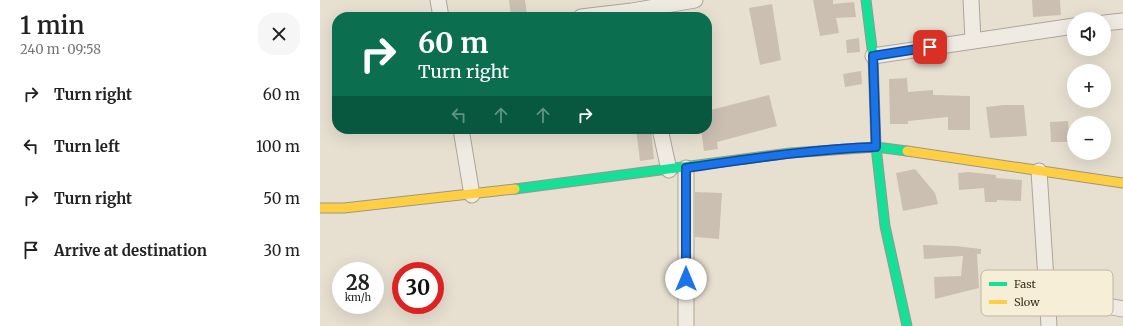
<!DOCTYPE html>
<html lang="en">
<head>
<meta charset="utf-8">
<style>
	:root { --surface:#fff; --page:#f6f6f6; --text:#222; --muted:#767676 }
	body { margin:0; font-family:Merriweather,serif; background:var(--page); color:var(--text); height:100vh; display:flex; flex-direction:column; font-size:15px; white-space:nowrap }
	* { box-sizing:border-box; margin:0 }
	p { font-size:13px; color:var(--muted) }
	.icon { flex:none; width:22px; height:22px; fill:none; stroke:currentColor; stroke-width:2; stroke-linecap:round; stroke-linejoin:round }
	.map { position:relative; flex:1; overflow:hidden }
	.panel { display:flex; flex-direction:column; background:var(--surface); width:320px }
	.panel>* { flex:none }
	.guide { position:absolute; left:12px; top:12px; width:380px; height:122px; border-radius:16px; box-shadow:0 4px 16px #0002; background:#0b6e4f; color:#fff; overflow:hidden }
	.buttons { position:absolute; left:747px; top:12px; display:grid; gap:8px }
	.buttons a { display:grid; place-items:center; width:44px; height:44px; border-radius:50%; background:var(--surface); box-shadow:0 4px 16px #0002; font-size:20px }
	.speed { position:absolute; left:12px; top:262px; display:flex; gap:8px; font-size:20px; font-weight:700; text-align:center }
	.speed>* { display:grid; place-content:center; width:52px; height:52px; border-radius:50%; background:var(--surface); box-shadow:0 4px 16px #0002; line-height:1 }
	.speed small { font-size:10px; font-weight:400 }
	.speed .limit { border:6px solid #d22; background:#fff; color:#111 }
	.pin { position:absolute; display:grid; place-items:center; width:34px; height:34px; color:#fff; margin:-17px; border-radius:8px; box-shadow:0 2px 6px #0006 }
	.me { position:absolute; width:44px; margin:-22px; rotate:0deg; stroke-linejoin:round; filter:drop-shadow(0 0 3px #0008) }
	.turn { display:flex; align-items:center; gap:14px; height:84px; padding:0 20px; font-size:18px }
	.turn .icon { width:52px; height:52px; stroke-width:2.5 }
	.turn b { display:block; font-size:28px; line-height:34px }
	.lanes { display:flex; align-items:center; height:38px; padding:0 20px; background:#0003; justify-content:center; gap:20px; direction:ltr }
	.lanes .off { opacity:.35 }
	.round { display:grid; place-items:center; flex:none; width:42px; height:42px; border-radius:16px; background:var(--page) }
	.head { display:flex; align-items:center; justify-content:space-between; height:68px; padding:0 20px }
	h1 { font-size:24px; font-weight:600; line-height:30px }
	ul { padding:0; list-style:none }
	li { display:flex; align-items:center; gap:12px; height:52px; padding:0 20px }
	li div { flex:1 }
	li b { display:block; font-size:15px }
	li em { font-style:normal }
	main { display:flex; flex:1; min-height:0 }
	.map>svg:first-child { display:block }
	.building { fill:#cbbfb2 }
	.lines { fill:none; stroke-linecap:round; stroke-linejoin:round }
	.street-casing { stroke:#ada599; stroke-width:17 }
	.fast-casing { stroke:#9c958a; stroke-width:11 }
	.slow-casing { stroke:#9c958a; stroke-width:11 }
	.street { stroke:#efebe3; stroke-width:15 }
	.fast { stroke:#16e098; stroke-width:9 }
	.slow { stroke:#ffcf43; stroke-width:9 }
	.route-casing { stroke:#114b97; stroke-width:10 }
	.route { stroke:#1a73e8; stroke-width:7 }
	.key { fill:#f7eed8; stroke:#bfb4a1; stroke-width:1 }
	.key-label { font-size:11px; fill:#3d2e20 }
</style>
</head>
<body>
<main>
<section class="panel">
<div class="head"><div><h1>1 min</h1><p>240 m · 09:58</p></div><a class="round"><svg class="icon" aria-label="close" viewBox="0 0 24 24"><path d="M6 6l12 12M18 6L6 18"/></svg></a></div>
<ul>
<li><svg class="icon" aria-label="right" viewBox="0 0 24 24"><path d="M7 20v-9h11M14 6l5 5-5 5"/></svg><div><b>Turn right</b></div><em>60 m</em></li>
<li><svg class="icon" aria-label="left" viewBox="0 0 24 24"><path d="M17 20v-9H6M10 6l-5 5 5 5"/></svg><div><b>Turn left</b></div><em>100 m</em></li>
<li><svg class="icon" aria-label="right" viewBox="0 0 24 24"><path d="M7 20v-9h11M14 6l5 5-5 5"/></svg><div><b>Turn right</b></div><em>50 m</em></li>
<li><svg class="icon" aria-label="arrive" viewBox="0 0 24 24"><path d="M6 21V4h12l-3 4 3 4H6"/></svg><div><b>Arrive at destination</b></div><em>30 m</em></li>
</ul>
</section>
<div class="map">
<svg width="803" height="326" viewBox="0 0 803 326">
	<rect width="100%" height="100%" fill="#e7e0d1"/>
	<g class="building">
		<path d="M189 0H205L207 14 191 16Z"/>
		<path d="M493 0H513V4L534 2 536 17 516 18 519 33 500 36Z"/>
		<path d="M712 0H740L741 15 713 17Z"/>
		<path d="M452 4 461 60 440 65 429 8Z"/>
		<path d="M539 38 540 52 527 53 526 40Z"/>
		<path d="M541 71 542 84 525 87 523 74Z"/>
		<path d="M587 78 588 92 613 90V95L650 96V130H628V117L588 121V124H570L569 79Z"/>
		<path d="M449 95 457 126 397 142 398 149 384 151 381 129H387V111Z"/>
		<path d="M684 105H704L707 136 670 138 666 107Z"/>
		<path d="M748 121 750 142H731L730 122Z"/>
		<path d="M316 129H331L334 159 320 161Z"/>
		<path d="M595 169 615 193 618 204 583 211 576 173Z"/>
		<path d="M649 172 676 175V178L702 180 701 201 677 200V202H665L664 188 639 190 638 173Z"/>
		<path d="M375 192 402 193 399 239 375 237Z"/>
		<path d="M603 245 636 246 661 249V254H657L659 288 615 299 614 277 641 276 643 256 604 259Z"/>
	</g>
	<g class="lines">
		<g class="street-casing">
			<g id="street">
				<path d="M118 0 121 17"/>
				<path d="M651 0 653 40"/>
				<path d="M261 17 312 11 375 0"/>
				<path d="M784 23 803 21"/>
				<path d="M553 56 754 26"/>
				<path d="M141 129 152 195"/>
				<path d="M340 129 349 170"/>
				<path d="M719 171 729 326"/>
				<path d="M727 295 803 309"/>
				<path d="M366 326V168"/>
			</g>
		</g>
		<g class="fast-casing">
			<g id="fast">
				<path d="M546 0 553 56 556 147 565 226 587 326"/>
				<path d="M195 189 470 153 556 147 587 151"/>
			</g>
		</g>
		<g class="slow-casing">
			<g id="slow">
				<path d="M587 151 803 183"/>
				<path d="M0 208H24L195 189"/>
			</g>
		</g>
		<use href="#street" class="street"/>
		<use href="#fast" class="fast"/>
		<use href="#slow" class="slow"/>
	</g>
	<g class="lines">
		<g class="route-casing">
			<path id="route" d="M366 279V168C429 159 492 149 556 147L553 56 610 47"/>
		</g>
		<use href="#route" class="route"/>
	</g>
	<rect x="661" y="270" width="132" height="46" rx="6" class="key"/>
	<rect x="669" y="282" width="18" height="4" fill="#16e098"/>
	<rect x="669" y="300" width="18" height="4" fill="#ffcf43"/>
	<g class="key-label">
		<text x="694" y="288">Fast</text>
		<text x="694" y="306">Slow</text>
	</g>
</svg>
<div class="buttons">
<a><svg class="icon" aria-label="sound" viewBox="0 0 24 24"><path d="M4 9h4l5-4v14l-5-4H4zM17 9q2 3 0 6"/></svg></a>
<a>+</a>
<a>−</a>
</div>
<div class="speed"><div>28<small>km/h</small></div><div class="limit">30</div></div>
<div class="pin" style="left:610px;top:47px;background:#d93025"><svg class="icon" aria-label="arrive" viewBox="0 0 24 24"><path d="M6 21V4h12l-3 4 3 4H6"/></svg></div>
<svg class="me" style="left:366px;top:279px" viewBox="-20 -20 40 40"><circle r="19" fill="#fff"/><path d="M0-13L10 11 0 6-10 11z" fill="#1a73e8"/></svg>
<div class="guide">
<div class="turn"><svg class="icon" aria-label="right" viewBox="0 0 24 24"><path d="M7 20v-9h11M14 6l5 5-5 5"/></svg><div><b>60 m</b>Turn right</div></div>
<div class="lanes"><svg class="icon off" aria-label="left" viewBox="0 0 24 24"><path d="M17 20v-9H6M10 6l-5 5 5 5"/></svg><svg class="icon off" aria-label="ahead" viewBox="0 0 24 24"><path d="M12 20V5M6 11l6-6 6 6"/></svg><svg class="icon off" aria-label="ahead" viewBox="0 0 24 24"><path d="M12 20V5M6 11l6-6 6 6"/></svg><svg class="icon" aria-label="right" viewBox="0 0 24 24"><path d="M7 20v-9h11M14 6l5 5-5 5"/></svg></div>
</div>
</div>
</main>
</body>
</html>
